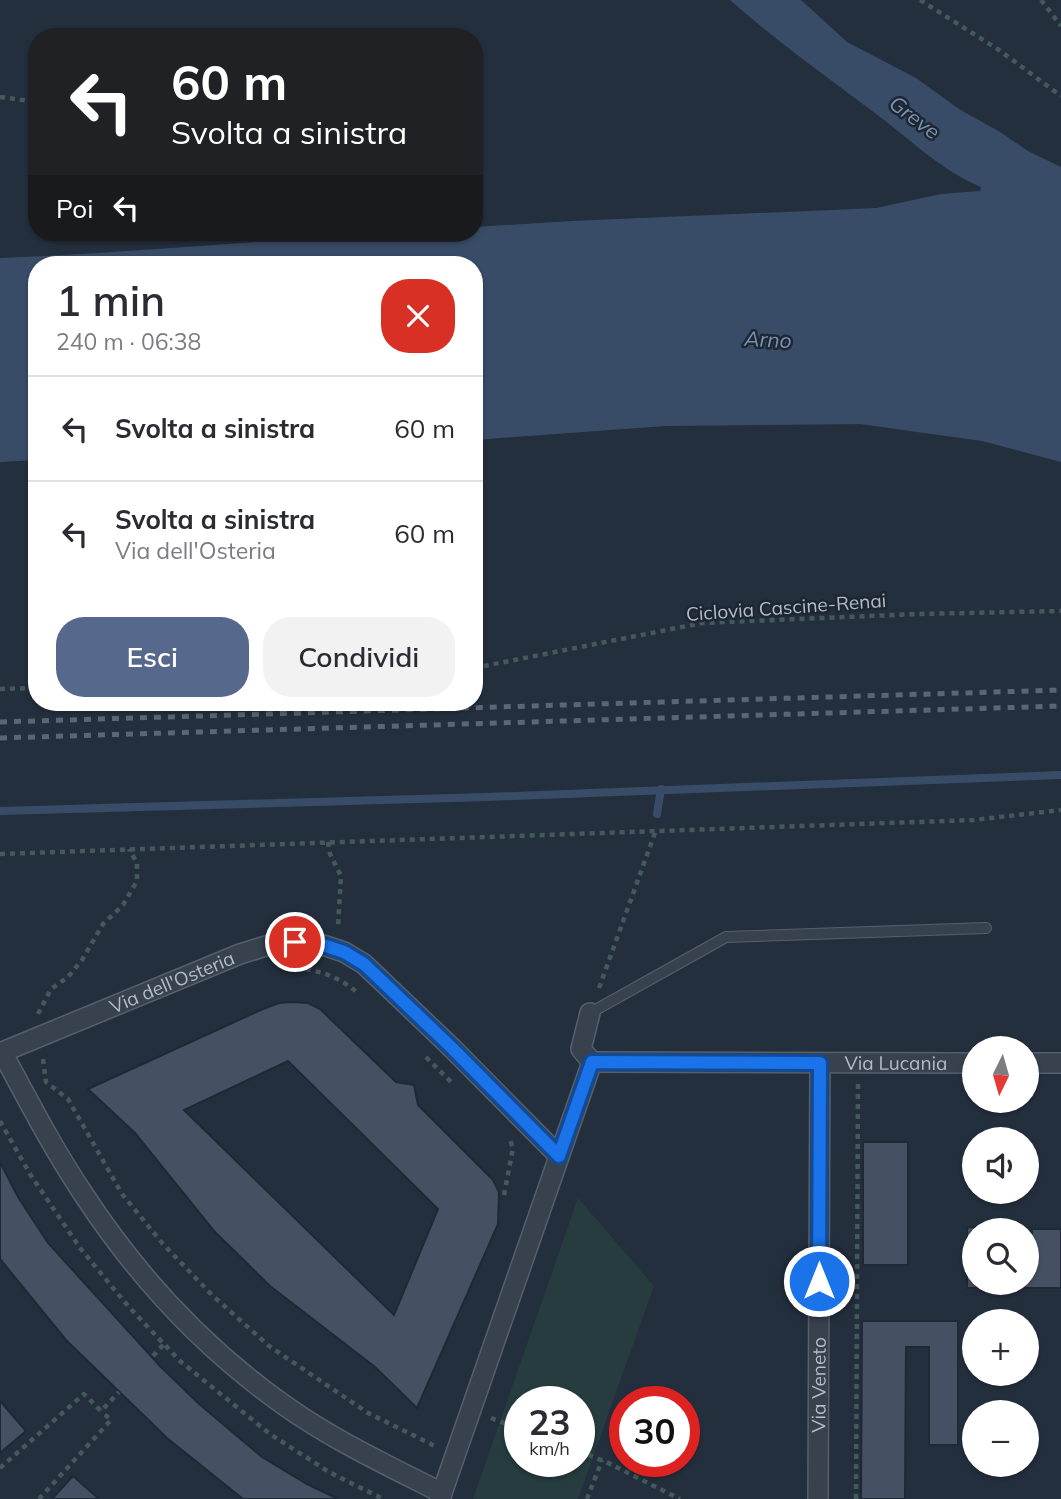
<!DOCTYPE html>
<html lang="it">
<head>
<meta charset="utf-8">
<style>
	:root { --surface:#fff; --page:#f2f2f3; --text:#2b2b33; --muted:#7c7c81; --line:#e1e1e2; --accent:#56698c }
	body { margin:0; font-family:Mulish,sans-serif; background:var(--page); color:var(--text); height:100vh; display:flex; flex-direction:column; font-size:26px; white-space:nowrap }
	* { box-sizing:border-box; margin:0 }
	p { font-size:23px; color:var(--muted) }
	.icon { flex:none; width:38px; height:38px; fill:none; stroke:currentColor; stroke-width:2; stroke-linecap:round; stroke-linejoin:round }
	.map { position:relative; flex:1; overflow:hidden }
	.drawer { position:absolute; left:28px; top:256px; width:455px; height:455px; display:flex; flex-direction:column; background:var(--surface); border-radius:28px; box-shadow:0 2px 5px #0004 }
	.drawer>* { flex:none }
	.banner { position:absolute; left:28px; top:28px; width:455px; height:214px; border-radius:28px; box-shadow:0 2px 5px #0004; background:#202124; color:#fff; overflow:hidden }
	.needle { width:46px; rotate:185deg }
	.fabs { position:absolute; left:962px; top:1036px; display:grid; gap:14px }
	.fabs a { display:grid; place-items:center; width:77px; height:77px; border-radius:50%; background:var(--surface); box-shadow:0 2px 5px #0004; font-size:35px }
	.speed { position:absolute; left:504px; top:1386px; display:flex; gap:14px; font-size:35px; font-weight:700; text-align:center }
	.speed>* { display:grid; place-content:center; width:91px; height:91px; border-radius:50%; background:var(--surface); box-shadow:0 2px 5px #0004; line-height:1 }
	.speed small { font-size:18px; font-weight:400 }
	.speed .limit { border:10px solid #d22; background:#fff; color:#111 }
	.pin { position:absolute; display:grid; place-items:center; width:60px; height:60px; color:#fff; margin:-30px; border:4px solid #fff; border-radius:50%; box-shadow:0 2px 7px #0007 }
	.me { position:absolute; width:77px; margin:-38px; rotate:0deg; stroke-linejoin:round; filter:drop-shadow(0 0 5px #0008) }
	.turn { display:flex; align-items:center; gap:24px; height:147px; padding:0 28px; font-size:32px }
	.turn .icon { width:91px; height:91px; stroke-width:2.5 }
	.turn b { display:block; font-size:49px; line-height:60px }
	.then { display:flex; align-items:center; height:66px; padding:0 28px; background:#0003; gap:14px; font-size:26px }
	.round { display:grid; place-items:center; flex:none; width:74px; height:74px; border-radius:28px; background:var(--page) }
	.headline { display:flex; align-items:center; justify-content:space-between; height:119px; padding:0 28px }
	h1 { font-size:42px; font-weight:600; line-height:52px }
	.cta { display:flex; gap:14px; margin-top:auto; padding:14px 28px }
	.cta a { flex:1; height:80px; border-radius:28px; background:var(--accent); color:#fff; font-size:28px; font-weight:600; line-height:80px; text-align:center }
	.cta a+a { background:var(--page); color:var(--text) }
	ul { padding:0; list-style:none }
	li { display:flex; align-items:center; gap:21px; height:105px; padding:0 28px; border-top:2px solid var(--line) }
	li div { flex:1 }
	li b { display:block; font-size:26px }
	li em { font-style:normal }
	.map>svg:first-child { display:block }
	.green { fill:#263c3f; fill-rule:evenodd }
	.water { fill:#394c67 }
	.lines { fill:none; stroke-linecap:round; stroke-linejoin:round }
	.stream { stroke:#394c67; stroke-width:8 }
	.building { fill:#455162; stroke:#1f2835; stroke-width:2; fill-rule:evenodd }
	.lane-casing { stroke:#565f6c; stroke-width:12 }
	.street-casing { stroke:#565f6c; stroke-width:22 }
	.path { stroke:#44595c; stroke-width:4.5; stroke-dasharray:5 5; stroke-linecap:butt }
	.lane { stroke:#38414e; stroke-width:10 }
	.street { stroke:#38414e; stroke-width:19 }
	.rail { stroke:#5a6575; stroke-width:5; stroke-dasharray:7 7; stroke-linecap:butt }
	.route-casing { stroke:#114b97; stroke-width:18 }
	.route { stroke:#1a73e8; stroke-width:12 }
	.labels { text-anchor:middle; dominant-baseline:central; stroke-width:5; stroke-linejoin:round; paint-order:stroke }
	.street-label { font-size:19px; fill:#b4bcc9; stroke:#1d2633 }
	.water-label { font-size:21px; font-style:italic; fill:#7c92b1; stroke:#1d2633 }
</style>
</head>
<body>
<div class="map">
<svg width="1061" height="1499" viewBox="0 0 1061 1499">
	<rect width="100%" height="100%" fill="#242f3e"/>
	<path class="green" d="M578 1198 654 1286 578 1499H473ZM520 1402H579V1461H520Z"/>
	<path class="water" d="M730 0H801L847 42 916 78 959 109 1000 132 1028 151 1061 167V462L982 441 860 424 665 426 474 440V264H37V460L0 462V258C158 252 316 233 474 233V227L572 221 876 208 941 194 980 191 981 187C942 170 920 148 888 123 834 82 781 45 730 0Z"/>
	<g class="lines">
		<g class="stream">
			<path d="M0 811 486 797 1061 775"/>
			<path d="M657 814 661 789"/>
		</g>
	</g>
	<g class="building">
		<path d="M291 1002 308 1003 320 1009 396 1082 414 1085 418 1105 493 1180 499 1192 498 1224 417 1408 375 1367 270 1286 214 1231 135 1133 88 1089 263 1009 279 1003ZM288 1061 438 1209 394 1315 184 1110Z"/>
		<rect x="863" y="1142" width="45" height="123"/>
		<path d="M0 1162 18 1197 48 1243 160 1366 198 1403 262 1457 307 1484 338 1499H243L167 1438 66 1340 0 1259Z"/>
		<path d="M967 1227 1009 1228V1230H975V1283H1027V1238H1032V1229H1061V1288H967Z"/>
		<path d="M862 1321H958V1445H929V1347H906L905 1499H861Z"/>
		<path d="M0 1401 26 1431 0 1453Z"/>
		<path d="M73 1476 99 1499H52Z"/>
	</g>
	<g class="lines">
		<g class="lane-casing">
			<path id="lane" d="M590 1013 726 937 986 928"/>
		</g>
		<g class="street-casing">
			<g id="street">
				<path d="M590 1013 581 1049 592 1062"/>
				<path d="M2 1052C28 1100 53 1149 84 1195 137 1276 205 1349 284 1405 333 1440 389 1466 442 1493L440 1499"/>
				<path id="s1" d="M0 1053 240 954 269 945 295 942 320 944 344 952 364 964 452 1048 559 1156"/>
				<path id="s2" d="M592 1062 975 1063"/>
				<path d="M1027 1063H1061"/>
				<path d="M442 1493 592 1062"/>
				<path id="s3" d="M818 1499 820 1063"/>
			</g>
		</g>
		<g class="path">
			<path d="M920 0 999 50 1061 96"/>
			<path d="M1041 0 1061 26"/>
			<path d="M0 97 37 102"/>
			<path d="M474 668 702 623 918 614 1061 611"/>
			<path d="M0 689 37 688"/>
			<path d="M328 842 330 854 341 876 338 927"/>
			<path d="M0 854 974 820 1061 810"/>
			<path d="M286 967C313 968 337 975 358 993"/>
			<path d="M599 988 656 830"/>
			<path d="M38 1014 51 989 68 977 82 960 103 924 123 905 137 881V863L129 849"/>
			<path d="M426 1057 452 1083"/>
			<path d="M43 1059 46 1082 68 1099 122 1194 163 1244 212 1295 269 1346 368 1413 437 1447"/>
			<path d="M0 1121 30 1174 80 1248 128 1306 180 1361 270 1434 329 1472 383 1499"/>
			<path d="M504 1195 513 1148 510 1140"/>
			<path d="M153 1356 164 1344"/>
			<path d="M491 1418 520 1429"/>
			<path d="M579 1451 606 1462 680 1499"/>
			<path d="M0 1468 84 1394 101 1411 119 1392"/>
			<path d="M39 1499 111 1420 101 1411"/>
			<path d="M587 1499 602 1460"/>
			<path d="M856 1499 858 1083"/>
		</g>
		<use href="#lane" class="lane"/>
		<use href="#street" class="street"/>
		<g class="rail">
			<path d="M0 722 1061 690"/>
			<path d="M0 738 1061 706"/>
		</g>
	</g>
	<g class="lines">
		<g class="route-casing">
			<path id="route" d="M295 942 320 944 344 952 364 964 452 1048 559 1156 592 1062 820 1063 819 1281"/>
		</g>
		<use href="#route" class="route"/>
	</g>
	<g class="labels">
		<g class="street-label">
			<text transform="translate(786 607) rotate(-4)">Ciclovia Cascine-Renai</text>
			<text stroke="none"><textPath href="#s1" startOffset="186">Via dell'Osteria</textPath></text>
			<text stroke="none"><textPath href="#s2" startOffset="304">Via Lucania</textPath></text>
			<text stroke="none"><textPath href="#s3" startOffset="114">Via Veneto</textPath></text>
		</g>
		<g class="water-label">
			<text transform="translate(915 117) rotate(37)">Greve</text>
			<text transform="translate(768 339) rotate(3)">Arno</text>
		</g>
	</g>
</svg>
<div class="fabs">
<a><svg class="needle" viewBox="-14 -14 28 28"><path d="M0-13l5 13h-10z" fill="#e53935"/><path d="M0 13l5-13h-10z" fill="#7c7c81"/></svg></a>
<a><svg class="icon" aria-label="sound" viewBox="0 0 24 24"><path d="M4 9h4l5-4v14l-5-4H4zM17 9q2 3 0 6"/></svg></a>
<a><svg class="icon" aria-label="search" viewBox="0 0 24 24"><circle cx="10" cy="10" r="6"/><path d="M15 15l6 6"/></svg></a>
<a>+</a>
<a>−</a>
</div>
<div class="speed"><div>23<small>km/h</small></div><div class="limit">30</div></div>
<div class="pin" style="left:295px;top:942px;background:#d93025"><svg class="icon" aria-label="arrive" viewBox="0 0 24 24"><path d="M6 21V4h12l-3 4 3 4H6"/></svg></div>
<svg class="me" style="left:819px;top:1281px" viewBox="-20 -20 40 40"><circle r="17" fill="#1a73e8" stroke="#fff" stroke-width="3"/><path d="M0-11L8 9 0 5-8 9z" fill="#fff"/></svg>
<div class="banner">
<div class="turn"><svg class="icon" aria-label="left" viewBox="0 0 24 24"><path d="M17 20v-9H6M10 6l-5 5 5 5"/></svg><div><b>60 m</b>Svolta a sinistra</div></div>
<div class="then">Poi<svg class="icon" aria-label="left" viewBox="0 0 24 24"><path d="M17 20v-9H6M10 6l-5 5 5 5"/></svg></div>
</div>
<section class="drawer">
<div class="headline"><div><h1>1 min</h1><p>240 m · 06:38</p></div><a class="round" style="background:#d93025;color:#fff"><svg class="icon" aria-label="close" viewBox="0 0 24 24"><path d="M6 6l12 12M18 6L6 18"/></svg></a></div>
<ul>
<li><svg class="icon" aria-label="left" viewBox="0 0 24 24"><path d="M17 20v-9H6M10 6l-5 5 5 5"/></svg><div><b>Svolta a sinistra</b></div><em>60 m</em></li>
<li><svg class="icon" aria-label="left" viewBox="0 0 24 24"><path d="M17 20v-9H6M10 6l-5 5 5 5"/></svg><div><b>Svolta a sinistra</b><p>Via dell'Osteria</p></div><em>60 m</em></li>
</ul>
<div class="cta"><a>Esci</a><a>Condividi</a></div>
</section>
</div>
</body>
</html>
